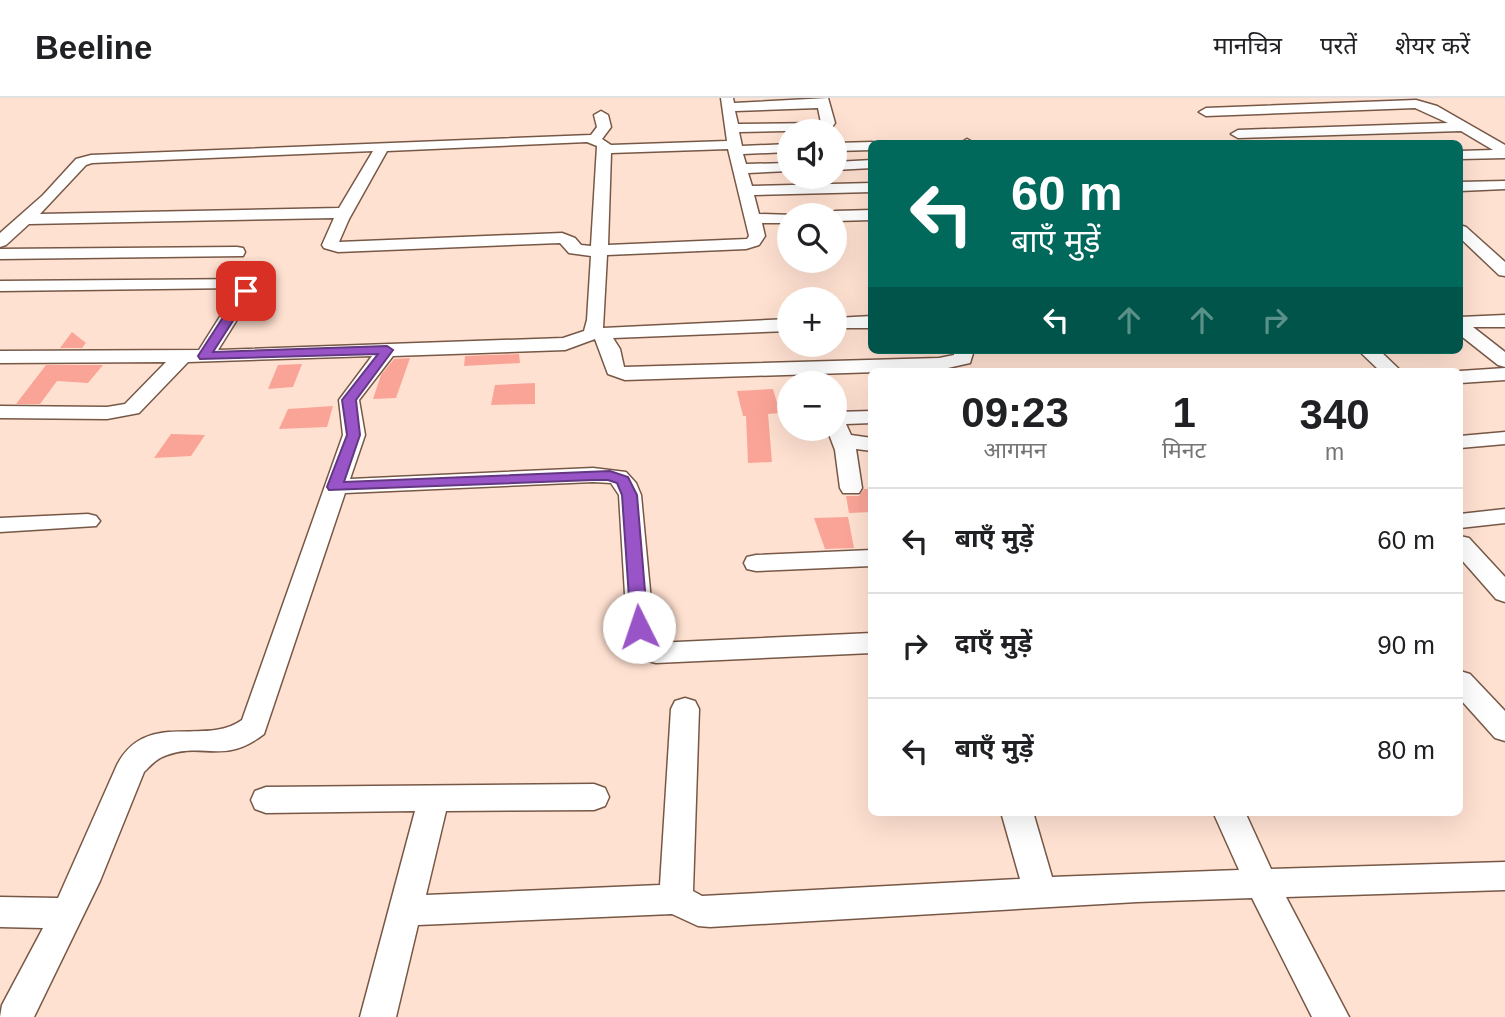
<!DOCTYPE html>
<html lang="hi">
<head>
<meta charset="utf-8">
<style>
	:root { --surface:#fff; --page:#f6f6f6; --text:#202124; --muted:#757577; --line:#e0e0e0 }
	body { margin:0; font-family:Arial,"Noto Sans Devanagari",sans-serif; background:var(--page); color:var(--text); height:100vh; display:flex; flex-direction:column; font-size:26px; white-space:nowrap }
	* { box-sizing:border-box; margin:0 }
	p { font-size:23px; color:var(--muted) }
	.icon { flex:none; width:38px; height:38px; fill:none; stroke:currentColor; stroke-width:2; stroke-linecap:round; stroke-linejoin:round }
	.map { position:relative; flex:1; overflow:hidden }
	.panel { position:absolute; left:868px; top:270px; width:595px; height:448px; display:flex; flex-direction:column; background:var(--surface); border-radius:10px; box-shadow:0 7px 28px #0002 }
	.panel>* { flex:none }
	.guide { position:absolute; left:868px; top:42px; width:595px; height:214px; border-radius:10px; box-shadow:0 7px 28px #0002; background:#00695c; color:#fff; overflow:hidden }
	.controls { position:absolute; left:777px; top:21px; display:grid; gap:14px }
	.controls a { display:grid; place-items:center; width:70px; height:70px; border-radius:50%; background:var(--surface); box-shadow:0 7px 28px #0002; font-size:35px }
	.pin { position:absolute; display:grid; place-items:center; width:60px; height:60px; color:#fff; margin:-30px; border-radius:14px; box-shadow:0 4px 10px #0006 }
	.me { position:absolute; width:77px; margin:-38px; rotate:356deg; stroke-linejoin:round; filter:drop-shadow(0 0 5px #0008) }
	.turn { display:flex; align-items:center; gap:24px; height:147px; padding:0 28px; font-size:32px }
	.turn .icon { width:91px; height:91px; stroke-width:2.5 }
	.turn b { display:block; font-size:49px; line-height:60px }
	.lanes { display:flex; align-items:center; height:66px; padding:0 28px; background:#0003; justify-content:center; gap:35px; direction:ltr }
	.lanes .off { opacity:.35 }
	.eta { display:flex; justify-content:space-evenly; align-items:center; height:119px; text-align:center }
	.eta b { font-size:42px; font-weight:800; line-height:49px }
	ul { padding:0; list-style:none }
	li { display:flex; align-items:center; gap:21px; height:105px; padding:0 28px; border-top:2px solid var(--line) }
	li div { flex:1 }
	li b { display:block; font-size:26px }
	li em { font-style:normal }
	header { display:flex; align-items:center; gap:42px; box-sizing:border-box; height:98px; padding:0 35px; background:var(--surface); border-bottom:2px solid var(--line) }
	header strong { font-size:33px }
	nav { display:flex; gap:38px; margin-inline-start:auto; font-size:24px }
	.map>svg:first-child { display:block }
	.building { fill:#faa497 }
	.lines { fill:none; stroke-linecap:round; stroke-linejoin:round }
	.minor-casing { stroke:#775847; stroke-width:3 }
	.minor { fill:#fff; fill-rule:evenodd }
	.route { fill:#9954c8; stroke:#633782; stroke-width:2 }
</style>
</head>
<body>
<header>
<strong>Beeline</strong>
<nav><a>मानचित्र</a><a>परतें</a><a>शेयर करें</a></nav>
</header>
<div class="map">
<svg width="1505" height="919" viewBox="0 0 1505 919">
	<rect width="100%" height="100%" fill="#ffe1d1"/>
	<g class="building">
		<path d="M72 234 86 245 82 250H60Z"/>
		<path d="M519 256 520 265 464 268 465 258Z"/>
		<path d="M410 260 396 300 373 301 381 277 394 261Z"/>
		<path d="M302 266 293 289 268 291 278 267Z"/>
		<path d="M46 267H103L88 285 57 283 40 306H16Z"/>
		<path d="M535 285V306L491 307 495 287Z"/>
		<path d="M773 291 780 315 768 316 772 364 748 365 746 318H743L737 293Z"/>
		<path d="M333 308 327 329 279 331 288 311Z"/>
		<path d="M171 336 205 337 191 358 154 360Z"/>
		<path d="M864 391H872V414L849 415 846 398H859Z"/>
		<path d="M848 419 854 450 825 451 814 420Z"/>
	</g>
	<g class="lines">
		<g class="minor-casing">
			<g id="minor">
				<path d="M721 0H733L734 5 828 0 835 25 830 32 739 34 742 48 789 46V54L743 56 746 66 789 65V73L748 75 752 88 872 85V94L754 97 759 116 795 117H789V125H762L765 138 759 147 746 151 607 157 603 230 789 221V233L613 240 620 251 624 269 939 260 954 257V252H974L970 265 939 272 625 282 608 276 595 241 565 252 393 258 359 302 365 337 350 381 593 370 626 374 636 385 641 397 655 545 872 535V555L656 565 636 560 628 546 619 397 611 385 593 384 345 395 264 636C224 667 203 644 167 657 157 660 151 667 144 674L100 783 34 919H0L2 907 43 830 0 829V799L58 800 117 667C146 611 205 649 242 622L343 337 339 302 372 258 188 264 139 315 107 321 0 320V308L107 309 125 306 166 264 0 265V253L199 252 238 190 0 193V183L254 181 257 185 255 193 218 252 563 240 584 233 587 222 591 158 569 155 560 145 338 154 324 150 322 147 334 120 29 126 6 147 0 149V135L43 97 76 61 91 57 591 37 597 29 594 17 601 13 608 17 611 29 602 41 611 47 727 43ZM818 10 821 25 738 26 735 13ZM587 44 597 48 591 148 581 147 575 140 562 135 339 144 349 121 387 53ZM728 51 749 138 747 141 608 147 611 55ZM373 53 339 110 40 116 86 67 92 65Z"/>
				<path d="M1416 2 1437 8 1505 47V60L1460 61V53L1493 52 1461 33 1238 40 1231 36 1238 32 1448 25 1415 10 1206 18 1199 14 1206 10Z"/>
				<path d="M967 41 974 45 959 46Z"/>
				<path d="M872 44 877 46H872V52L835 53V45Z"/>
				<path d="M872 62V70L835 72V64Z"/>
				<path d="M1505 83V91L1460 93V84Z"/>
				<path d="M872 112V122L835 123V117H828L835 113Z"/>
				<path d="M1460 127 1466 129 1505 164V178L1499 177 1460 140Z"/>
				<path d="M237 149 243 150 245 154 243 158 0 161V151Z"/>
				<path d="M1505 217V229H1473L1505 254V269L1498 267 1460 237V219Z"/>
				<path d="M872 218V230H835V220Z"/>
				<path d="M1358 252H1379L1401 273H1380Z"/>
				<path d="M1505 270V282L1460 285V273Z"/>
				<path d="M872 313V325L846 326 851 337 872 340V353L856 351 862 390 859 395H843L840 390 835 352 827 331H835V314Z"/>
				<path d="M1505 334V346L1460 350V338Z"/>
				<path d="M1505 411V425L1460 430V416Z"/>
				<path d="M88 416 96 418 100 423 96 428 0 434V420Z"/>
				<path d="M1460 438 1469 440 1505 479V504L1496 501 1460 460Z"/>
				<path d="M872 452V468L756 473 747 471 744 465 747 459 756 457Z"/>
				<path d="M1460 573 1470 576 1505 613V643L1495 640 1460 601Z"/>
				<path d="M685 600 695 603 699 611 693 793 702 798 1020 781 1001 714H1033L1052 779 1239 772 1213 714H1245L1271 771 1505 764V792L1286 799 1349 919H1312L1252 800 1137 804 710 829 698 828 672 816 418 827 396 919H360L415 713 266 715 255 711 251 702 255 693 266 689 594 686 605 690 609 699 605 708 594 712 446 713 426 797 660 787 671 611 675 603Z"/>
			</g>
		</g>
		<use href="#minor" class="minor"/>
	</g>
	<path class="route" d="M246 189 252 193 213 254 387 248 393 252 356 302 360 337 344 384 610 373 628 379 637 397 648 529 645 534 639 535 631 529 622 397 617 385 608 382H593L329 392 327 389 347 337 342 302 378 256 200 261 198 258 242 190Z"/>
</svg>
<div class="controls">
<a><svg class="icon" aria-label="sound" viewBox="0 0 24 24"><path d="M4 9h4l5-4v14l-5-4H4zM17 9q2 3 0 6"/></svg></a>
<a><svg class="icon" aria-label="search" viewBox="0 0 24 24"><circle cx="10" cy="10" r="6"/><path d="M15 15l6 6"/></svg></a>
<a>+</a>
<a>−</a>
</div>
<div class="pin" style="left:246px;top:193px;background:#d93025"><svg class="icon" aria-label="arrive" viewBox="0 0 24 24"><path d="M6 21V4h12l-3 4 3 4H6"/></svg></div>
<svg class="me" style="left:639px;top:529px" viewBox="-20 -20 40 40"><circle r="19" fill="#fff"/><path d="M0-13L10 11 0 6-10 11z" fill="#9954c8"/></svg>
<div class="guide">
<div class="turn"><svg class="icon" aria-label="left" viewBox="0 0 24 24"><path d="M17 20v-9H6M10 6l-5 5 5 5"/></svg><div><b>60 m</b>बाएँ मुड़ें</div></div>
<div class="lanes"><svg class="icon" aria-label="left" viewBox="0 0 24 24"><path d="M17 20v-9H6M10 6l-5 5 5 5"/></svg><svg class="icon off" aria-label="ahead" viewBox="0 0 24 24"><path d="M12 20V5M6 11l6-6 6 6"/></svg><svg class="icon off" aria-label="ahead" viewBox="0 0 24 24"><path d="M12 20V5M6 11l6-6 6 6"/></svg><svg class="icon off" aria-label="right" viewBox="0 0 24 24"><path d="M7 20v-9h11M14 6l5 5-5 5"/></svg></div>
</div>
<section class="panel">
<div class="eta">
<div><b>09:23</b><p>आगमन</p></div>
<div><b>1</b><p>मिनट</p></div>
<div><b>340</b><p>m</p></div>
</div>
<ul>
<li><svg class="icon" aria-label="left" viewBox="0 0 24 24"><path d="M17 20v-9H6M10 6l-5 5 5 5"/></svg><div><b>बाएँ मुड़ें</b></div><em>60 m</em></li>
<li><svg class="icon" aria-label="right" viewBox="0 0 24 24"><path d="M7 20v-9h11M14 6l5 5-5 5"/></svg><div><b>दाएँ मुड़ें</b></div><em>90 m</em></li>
<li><svg class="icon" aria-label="left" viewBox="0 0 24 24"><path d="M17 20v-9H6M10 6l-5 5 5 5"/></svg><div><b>बाएँ मुड़ें</b></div><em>80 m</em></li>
</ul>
</section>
</div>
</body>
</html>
